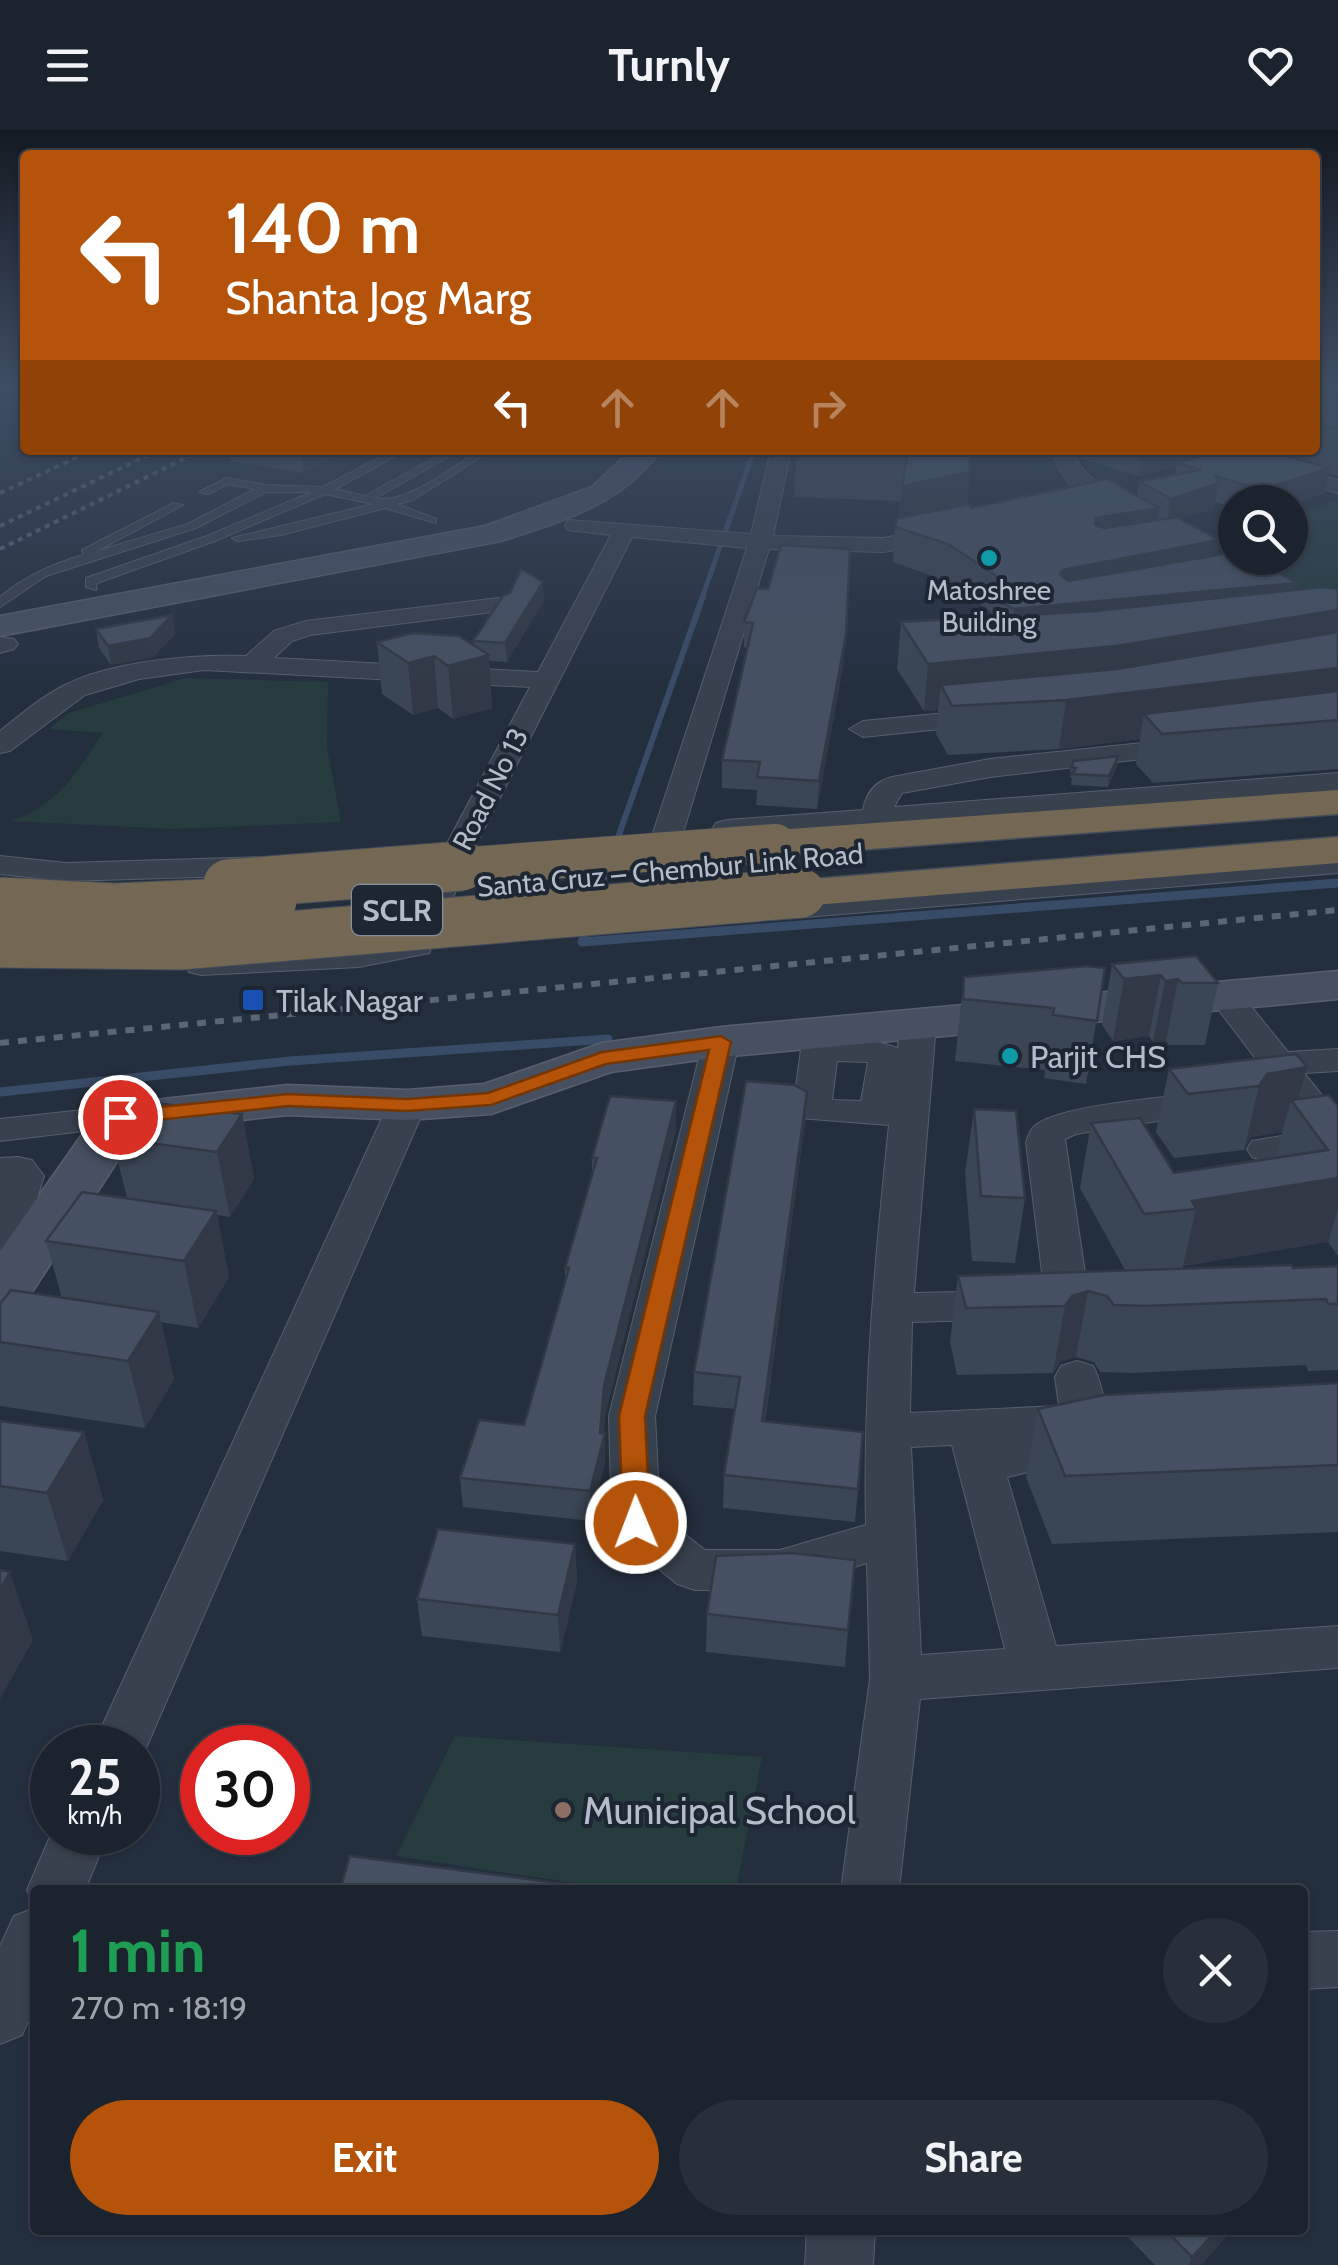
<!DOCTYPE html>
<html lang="en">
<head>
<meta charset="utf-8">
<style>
	:root { --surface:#1b232e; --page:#282f3a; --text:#f1f3f6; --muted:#a0a4aa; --line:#39404a; --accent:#b45309 }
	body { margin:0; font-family:Cabin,sans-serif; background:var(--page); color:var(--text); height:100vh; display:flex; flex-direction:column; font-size:38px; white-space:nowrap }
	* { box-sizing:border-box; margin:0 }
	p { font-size:32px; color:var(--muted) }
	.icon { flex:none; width:55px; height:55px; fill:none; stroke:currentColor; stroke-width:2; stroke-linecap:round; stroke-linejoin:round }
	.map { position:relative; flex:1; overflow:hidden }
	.panel { position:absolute; left:30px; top:1755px; width:1278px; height:350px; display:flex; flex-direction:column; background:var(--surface); border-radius:10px; box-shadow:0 2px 8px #0004,0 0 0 2px var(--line) }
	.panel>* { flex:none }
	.banner { position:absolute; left:20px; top:20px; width:1300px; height:305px; border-radius:10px; box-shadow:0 2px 8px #0004,0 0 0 2px var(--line); background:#b45309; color:#fff; overflow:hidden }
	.buttons { position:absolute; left:1218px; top:355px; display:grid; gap:20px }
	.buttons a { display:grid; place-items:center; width:90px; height:90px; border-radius:50%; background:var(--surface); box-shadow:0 2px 8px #0004,0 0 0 2px var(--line); font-size:50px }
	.speed { position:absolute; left:30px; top:1595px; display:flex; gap:20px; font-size:50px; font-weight:700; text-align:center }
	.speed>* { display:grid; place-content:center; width:130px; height:130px; border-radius:50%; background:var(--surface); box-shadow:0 2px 8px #0004,0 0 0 2px var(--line); line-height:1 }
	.speed small { font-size:25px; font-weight:400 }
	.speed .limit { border:15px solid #d22; background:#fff; color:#111 }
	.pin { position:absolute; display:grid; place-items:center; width:85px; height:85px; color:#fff; margin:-42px; border:5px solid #fff; border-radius:50%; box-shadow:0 2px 10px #0007 }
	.me { position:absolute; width:110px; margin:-55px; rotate:359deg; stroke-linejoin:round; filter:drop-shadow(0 0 8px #0008) }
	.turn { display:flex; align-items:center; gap:35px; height:210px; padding:0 40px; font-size:45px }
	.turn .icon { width:130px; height:130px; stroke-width:2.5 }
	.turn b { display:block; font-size:70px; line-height:85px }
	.lanes { display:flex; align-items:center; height:95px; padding:0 40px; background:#0003; justify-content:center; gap:50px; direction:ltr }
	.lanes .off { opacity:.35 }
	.round { display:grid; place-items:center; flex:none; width:105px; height:105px; border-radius:52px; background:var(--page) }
	.summary { display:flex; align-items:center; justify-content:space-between; height:170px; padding:0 40px }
	h1 { font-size:60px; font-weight:700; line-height:75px; color:#1e9e55 }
	.action { display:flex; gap:20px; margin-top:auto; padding:20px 40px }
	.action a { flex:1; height:115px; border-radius:60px; background:var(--accent); color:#fff; font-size:40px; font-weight:700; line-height:115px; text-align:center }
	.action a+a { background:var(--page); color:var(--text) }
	header { display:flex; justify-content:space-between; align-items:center; height:130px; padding:0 40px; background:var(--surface); font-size:45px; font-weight:700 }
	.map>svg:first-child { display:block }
	.green { fill:#263c3f }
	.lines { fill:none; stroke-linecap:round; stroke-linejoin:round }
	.stream-far2 { stroke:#394c67; stroke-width:5 }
	.stream-far1 { stroke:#394c67; stroke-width:6 }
	.stream { stroke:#394c67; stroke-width:9 }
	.lane-casing { stroke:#565f6c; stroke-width:2 }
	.street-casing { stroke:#565f6c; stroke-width:2 }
	.secondary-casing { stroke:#565f6c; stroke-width:3 }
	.highway-casing { stroke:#434c59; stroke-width:3 }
	.lane { fill:#38414e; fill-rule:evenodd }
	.street { fill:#38414e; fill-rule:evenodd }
	.secondary { fill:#465061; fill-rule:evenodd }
	.highway { fill:#746855; fill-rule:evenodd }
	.rail-far1 { stroke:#5a6575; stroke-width:4; stroke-dasharray:5 5; stroke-linecap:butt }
	.rail { stroke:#5a6575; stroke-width:6; stroke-dasharray:9 9; stroke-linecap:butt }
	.highway-bridge-far1-casing { stroke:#434c59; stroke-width:39; stroke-linecap:butt }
	.highway-bridge-casing { stroke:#434c59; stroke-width:51; stroke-linecap:butt }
	.highway-bridge-far1 { stroke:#746855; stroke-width:38 }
	.highway-bridge { stroke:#746855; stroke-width:49 }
	.wall { fill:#3b4654 }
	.shaded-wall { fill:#303945 }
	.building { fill:#455162; stroke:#303945; stroke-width:2.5 }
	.route { fill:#b45309; stroke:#753606; stroke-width:2.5 }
	.culture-dot { fill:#0f9aa8; stroke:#1d2633; stroke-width:4 }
	.transit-dot { fill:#1a4fb4; stroke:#1d2633; stroke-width:4 }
	.education-dot { fill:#8d6e63; stroke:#1d2633; stroke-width:4 }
	.labels { text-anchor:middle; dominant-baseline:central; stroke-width:8; stroke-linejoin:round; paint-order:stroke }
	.far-poi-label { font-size:28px; fill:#b4bcc9; stroke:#1d2633 }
	.far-street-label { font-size:28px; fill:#b4bcc9; stroke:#1d2633 }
	.shield { fill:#1d2633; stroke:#878f9c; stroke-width:2.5 }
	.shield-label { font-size:30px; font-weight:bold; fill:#b4bcc9 }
	.poi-label { font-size:32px; fill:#b4bcc9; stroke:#1d2633; text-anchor:start }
	.near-poi-label { font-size:38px; fill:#b4bcc9; stroke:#1d2633; text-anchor:start }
</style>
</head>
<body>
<header><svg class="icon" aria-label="menu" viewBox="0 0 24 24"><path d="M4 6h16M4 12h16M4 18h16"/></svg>Turnly<svg class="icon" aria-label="heart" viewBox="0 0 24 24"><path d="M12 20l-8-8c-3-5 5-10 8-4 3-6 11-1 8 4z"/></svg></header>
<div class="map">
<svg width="1338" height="2135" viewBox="0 0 1338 2135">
	<rect width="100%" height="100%" fill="#242f3e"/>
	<g class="green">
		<path d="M1338 370V479L1236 428H1290V388Z"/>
		<path d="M186 548 328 552 327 617 341 692 174 699 11 691C60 674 75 644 103 603L49 599 69 583Z"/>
		<path d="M455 1606 762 1627 736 1760H619L396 1726Z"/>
	</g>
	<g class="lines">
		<path class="stream-far2" d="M702 468 754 320"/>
		<g class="stream-far1">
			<path d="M615 716 703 466"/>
			<path d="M607 739 610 732"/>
		</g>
		<g class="stream">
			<path d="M597 768 608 736"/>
			<path d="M588 793 582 812 1338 753"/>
			<path d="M0 962 290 931 608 909"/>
		</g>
		<g class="lane-casing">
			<path id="lane" d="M394 320H407L335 359 365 366 448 320H460L376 368C404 376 456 335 480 320H492L413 370 397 374 436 389V393L385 378 281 405 238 411 232 408 373 374 325 364 215 411 97 453 96 460 86 457V448L207 406 312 362H266L196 398 46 446 0 477V467C25 446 52 434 83 425L82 420 174 373 183 375 97 421 188 394 255 359 228 354 208 364 199 362 227 348 266 355 323 357Z"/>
		</g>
		<g class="street-casing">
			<g id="street">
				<path d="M771 320H791L773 406 884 408 945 396 956 403 953 408 884 422 769 419 683 703 684 778 693 780 697 787 693 794 668 798 656 795 652 788 653 703 747 418 632 407 473 721 429 823 359 837 201 845 189 842 184 835 189 828 201 825 359 817 404 809 443 721 530 557 204 540 139 549 85 565 10 621 0 623V601C20 585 40 568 63 556 110 531 194 524 246 526L274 501 306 491 499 468 508 470 511 475 508 480 310 505 292 511 274 528 538 542 611 405 568 400 565 395 568 390 751 404Z"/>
				<path d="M1053 320H1073C1078 341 1090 343 1103 359L1100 364C1073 368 1058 342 1053 320Z"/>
				<path d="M1275 332 1338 350V363L1268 342 1265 338 1268 334Z"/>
				<path d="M0 507 14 509 18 514 14 519 0 523Z"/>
				<path d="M988 579 1002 587 998 593 863 607 849 599 863 591Z"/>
				<path d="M1190 608 1200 610 1204 616 1200 622 990 647 902 663 894 677 1338 643V661L727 708 716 705 712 699 716 693 727 690 863 680C866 663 876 651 892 647L990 629Z"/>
				<path d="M1338 725V743L769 790 758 787 753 780 758 773 769 770Z"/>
				<path d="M0 726 66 733 266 727 277 729 282 736 277 743 266 745 66 751 0 744Z"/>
				<path d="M1225 856 1237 859 1288 922 1338 919V941L1304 943 1338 985V1022L1266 1031 1252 1027 1247 1019 1252 1011 1311 1001 1208 866 1213 859Z"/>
				<path d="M918 883 931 886 936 894 914 1163 1009 1161 1024 1165 1030 1175 1024 1185 1009 1189 912 1192 910 1283 1059 1276 1055 1247 1061 1236 1077 1231 1093 1236C1103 1253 1102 1273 1112 1291L1102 1304 1107 1313 1100 1325 1007 1347 1056 1516 1338 1496V1538L920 1569 899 1760H841L870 1549 867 1433 780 1460H695L677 1454 619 1406 612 1393 609 1286 703 912 708 904 721 901 734 904 739 912 655 1286 660 1385 705 1420H780L866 1395C863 1260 875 1129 889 995L799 988 793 980 801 919 809 895 822 892 835 895 839 909 875 911 898 918 900 894 905 886ZM837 931 868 932 861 971 832 970ZM952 1315 1005 1519 921 1525 911 1317Z"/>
				<path d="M1213 961 1226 964 1232 972 1226 980 1076 1004 1065 1009 1091 1183 1084 1193 1069 1198 1054 1193 1047 1183 1026 1012C1029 1004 1031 997 1039 993 1068 974 1174 967 1213 961Z"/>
				<path d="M407 964 420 967 426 975 146 1618 138 1635V1618H92L388 975 394 967Z"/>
				<path d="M120 976 133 979 139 987 133 995 0 1011V989Z"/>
				<path d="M18 1027 32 1030 44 1046 21 1120 15 1130 0 1133V1028Z"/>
				<path d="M52 1702H109L85 1760H35V1778L27 1760Z"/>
				<path d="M35 1778V1875L22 1905 0 1914V1816L14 1786Z"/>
				<path d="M1338 1801V1857L1302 1859V1802Z"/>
				<path d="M807 2100H875L873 2135H805Z"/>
			</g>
		</g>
		<g class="secondary-casing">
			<g id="secondary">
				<path d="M631 320H661C622 375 562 391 501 411L0 506V486L485 396 592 357Z"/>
				<path d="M1338 841V869L721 927 611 942 491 984 407 990 288 985 137 1001 21 1179 0 1185V1121L102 976 288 955 407 960 484 954 602 913 721 897Z"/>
			</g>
		</g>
		<g class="highway-casing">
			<g id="highway">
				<path d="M1338 660V684L776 726 761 722 755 713 761 704 776 700Z"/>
				<path d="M1338 707V733L801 776 785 772 779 763 785 754 801 750Z"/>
			</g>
		</g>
		<use href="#lane" class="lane"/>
		<use href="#street" class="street"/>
		<use href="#secondary" class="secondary"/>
		<use href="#highway" class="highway"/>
		<g class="rail-far1">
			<path d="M0 363 93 320"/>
			<path d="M0 396 159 320"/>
			<path d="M0 419 202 320"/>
		</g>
		<path class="rail" d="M0 913 1338 780"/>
		<g class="highway-bridge-far1-casing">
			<path id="highway-bridge-far1" d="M429 739 776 713"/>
		</g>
		<g class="highway-bridge-casing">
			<g id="highway-bridge">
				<path d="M228 754 462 736"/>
				<path d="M0 772 115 778 272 771"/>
				<path d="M0 813 180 815 801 763"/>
			</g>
		</g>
		<use href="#highway-bridge-far1" class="highway-bridge-far1"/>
		<use href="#highway-bridge" class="highway-bridge"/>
	</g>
	<g class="wall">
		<path d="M1315 258H1338V346L1328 343 1324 363 1290 375V372H1235V378L1215 372 1214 378 1181 389 1219 410 1217 425 1297 453 1296 460 1338 459V639L1153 653 1136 634 1140 609 1059 619 948 625 936 604 938 580 924 581 897 539 901 492 990 487 991 482 944 450 893 432 895 397 899 388 900 371 794 367 797 320H969L967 375 971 378 1137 365 1139 351 1175 345 1177 335 1138 346 1082 329 1080 320H1315Z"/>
		<path d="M229 320H345L303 343 231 331Z"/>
		<path d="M757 458 844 531 817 679 756 675 757 660 722 658V630L747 518 744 517V492Z"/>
		<path d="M544 470 507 532 489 531 492 578 453 589 438 578 413 585 382 564 377 512 474 515 473 511Z"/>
		<path d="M172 485 175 504 153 527 111 535 99 518 96 499Z"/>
		<path d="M1117 636 1108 657 1071 655 1072 648 1070 647 1071 637Z"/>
		<path d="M1112 834 1218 853 1205 915H1169L1166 911 1153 912 1149 906 1113 911 1102 895Z"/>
		<path d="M1105 838 1086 954 1044 948 1045 940 955 931 964 847Z"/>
		<path d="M1296 924 1298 969 1338 976V1126L1328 1112 1183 1136V1138L1338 1136V1240L1308 1241 1306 1235 1131 1243 1100 1242 1094 1232 1076 1227 1060 1232 1053 1243 957 1245 950 1212 958 1146 1125 1140 1080 1058 1091 993 1174 1043 1276 1028 1282 1002 1251 1007 1244 1020 1174 1028 1156 1002 1169 939Z"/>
		<path d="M974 979 1025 1068 1015 1133 972 1131 965 1043Z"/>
		<path d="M242 984 254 1049 230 1087 217 1085 229 1147 198 1198 161 1192 174 1249 145 1298 0 1276V1174L62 1168 46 1111 127 1068 112 1008Z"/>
		<path d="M805 992 765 1292 863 1302 855 1392 723 1378 724 1345 735 1279 693 1275 694 1242Z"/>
		<path d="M676 999 605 1285 604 1303 605 1332 591 1391 463 1377 460 1348 524 1295 565 1150V1138L592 1044V1028Z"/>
		<path d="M1338 1253V1402L1052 1414 1026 1347 1038 1279Z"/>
		<path d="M0 1291 84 1302 103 1370 68 1431 0 1421Z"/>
		<path d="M575 1414 577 1452 560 1522 422 1506 417 1469Z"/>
		<path d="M707 1484 848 1500 845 1537 706 1522Z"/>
		<path d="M1121 2100H1232L1201 2135H1155Z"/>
	</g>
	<g class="shaded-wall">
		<path d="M300 320H345L303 343Z"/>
		<path d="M1142 320H1230L1177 333V335L1138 346Z"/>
		<path d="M1329 338 1324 363 1290 375V372H1261L1263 360Z"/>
		<path d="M970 342 966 388 898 398 902 356Z"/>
		<path d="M1219 353 1214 378 1167 394 1171 369Z"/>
		<path d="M1159 378 1154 412 1091 422 1096 388Z"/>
		<path d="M1219 410 1213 446 1297 453 1290 488 1338 480V525L941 555 938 580 924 581 928 534 1010 516 1014 479 1060 444 1063 440Z"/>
		<path d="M543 452 544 470 507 532 505 513Z"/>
		<path d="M172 485 175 504 153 527 111 535 108 516Z"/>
		<path d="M846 505 844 531 817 679 819 651Z"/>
		<path d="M489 525 492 578 453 589 448 536Z"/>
		<path d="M434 526 438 578 413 585 408 533Z"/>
		<path d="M1338 538V584H1144L1140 609 1059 619 1066 570Z"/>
		<path d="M1118 626 1117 636 1108 657 1109 646Z"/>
		<path d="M1161 845 1149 906 1113 911 1124 849Z"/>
		<path d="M1178 849 1166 911 1153 912 1165 851Z"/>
		<path d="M1307 937 1296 977 1291 970 1282 1002 1251 1007 1244 1020 1259 956 1267 944Z"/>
		<path d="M807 962 805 992 760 1324 762 1291Z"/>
		<path d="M676 971V999L605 1285 603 1309 605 1303V1332L591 1391 590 1361 604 1256Z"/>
		<path d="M242 984 254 1049 230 1087 217 1022Z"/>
		<path d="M1338 1048V1079L1328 1112 1183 1136 1196 1079 1192 1071Z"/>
		<path d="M216 1081 229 1147 198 1198 184 1131Z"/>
		<path d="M1088 1161 1076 1227 1060 1232 1053 1243 1065 1176 1072 1166Z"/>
		<path d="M159 1182 174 1249 145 1298 128 1231Z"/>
		<path d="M84 1302 103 1370 68 1431 47 1363Z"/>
		<path d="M575 1414 577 1452 560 1522 558 1485Z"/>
		<path d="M10 1442 33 1510 0 1569V1459Z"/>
		<path d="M1217 2100H1232L1201 2135H1189L1192 2127Z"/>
	</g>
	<g class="building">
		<path d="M1315 258H1338V299L1315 293Z"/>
		<path d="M797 320H969L970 342 902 356 907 326 796 322Z"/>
		<path d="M1222 320H1266L1329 338 1263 360 1216 346 1219 353 1171 369 1139 351 1201 340 1177 333Z"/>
		<path d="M1107 349 1159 378 1096 388 1095 395 1104 398 1177 387 1219 410 1063 440 1060 444 1068 451 1235 422V428H1250L1297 453 1014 479 992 467 1023 464 948 414 895 397 897 388 970 374 971 378Z"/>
		<path d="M781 415 850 419 846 505 819 651 757 647 760 632 722 630 753 493 744 492 757 458 768 459Z"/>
		<path d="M521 439 543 452 505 513 473 511 503 466 510 463Z"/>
		<path d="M1322 457 1338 459V480L1116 516 928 534 901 492 1094 481Z"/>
		<path d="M172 485 150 508 108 516 96 499Z"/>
		<path d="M1338 502V538L1066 570 952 576 941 555 1117 539Z"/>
		<path d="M412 503 459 506 489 525 448 536 434 526 408 533 377 512Z"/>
		<path d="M1338 561V590L1162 604 1144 584Z"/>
		<path d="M1118 626 1109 646 1072 644 1076 638 1071 637 1074 631Z"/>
		<path d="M1196 826 1218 853H1182L1178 849 1165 851 1161 845 1124 849 1112 834Z"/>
		<path d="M1087 836 1105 838 1097 891 1053 885 1054 878 963 869 964 847Z"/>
		<path d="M1296 924 1307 937 1267 944 1259 956 1188 964 1169 939Z"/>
		<path d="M746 951 794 955 807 962 762 1291 863 1302 858 1359 724 1345 740 1247 694 1242Z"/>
		<path d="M1329 965 1338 976V1048L1192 1071 1196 1079 1144 1084 1091 993 1140 988 1174 1043 1328 1020 1291 970Z"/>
		<path d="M610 966 676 971 604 1256 600 1303H605L590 1361 460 1348 479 1290 524 1295 569 1138H565L597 1028H592Z"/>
		<path d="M139 971 242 984 217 1022 112 1008Z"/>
		<path d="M974 979 1016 981 1025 1068 981 1066Z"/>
		<path d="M82 1062 216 1081 184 1131 46 1111Z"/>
		<path d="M1292 1135 1293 1138 1338 1136V1174H1328L1326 1169 1145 1176 1114 1175 1107 1166 1088 1161 1072 1166 1065 1176 966 1178 958 1146Z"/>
		<path d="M11 1160 159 1182 128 1231 0 1212V1174Z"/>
		<path d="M1338 1253V1335L1065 1346 1038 1279 1104 1265Z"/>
		<path d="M0 1291 84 1302 47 1363 0 1356Z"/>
		<path d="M438 1399 575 1414 558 1485 417 1469Z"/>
		<path d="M792 1423 855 1430 848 1500 707 1484 716 1426Z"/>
		<path d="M0 1440 10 1442 0 1459Z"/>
		<path d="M350 1726 611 1760H340Z"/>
		<path d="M1166 2100H1217L1192 2127Z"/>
	</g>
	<linearGradient id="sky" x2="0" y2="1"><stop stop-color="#141a22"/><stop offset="0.46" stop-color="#3f4d63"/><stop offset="1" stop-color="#3f4d63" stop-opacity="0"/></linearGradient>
	<rect width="1338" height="557" fill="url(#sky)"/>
	<path class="route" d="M721 906 731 912 645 1286 650 1393 646 1400 636 1404 627 1400 623 1393 619 1286 709 920 606 934 491 975 407 981 288 976 120 994 109 987 120 981 288 964 407 969 488 963 602 922Z"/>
	<g class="culture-dot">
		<circle cx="989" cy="428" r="10"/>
		<circle cx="1010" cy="926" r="10"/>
	</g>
	<rect class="transit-dot" x="241" y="858" width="24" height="24" rx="5"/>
	<circle class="education-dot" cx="563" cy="1680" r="10"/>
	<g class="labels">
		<g class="far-poi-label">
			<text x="989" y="460">Matoshree<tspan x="989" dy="32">Building</tspan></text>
		</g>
		<g class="far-street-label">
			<text transform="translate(490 659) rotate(-63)">Road No 13</text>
			<text transform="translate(670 740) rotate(-5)">Santa Cruz – Chembur Link Road</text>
		</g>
		<rect class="shield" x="352" y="755" width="90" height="50" rx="8"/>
		<g class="shield-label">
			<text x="397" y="780">SCLR</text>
		</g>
		<g class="poi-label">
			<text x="276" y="870">Tilak Nagar</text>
			<text x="1030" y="926">Parjit CHS</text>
		</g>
		<g class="near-poi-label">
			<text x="583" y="1680">Municipal School</text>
		</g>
	</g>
</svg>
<div class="buttons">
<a><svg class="icon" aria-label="search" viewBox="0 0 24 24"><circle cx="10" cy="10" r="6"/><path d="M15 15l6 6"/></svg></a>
</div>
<div class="speed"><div>25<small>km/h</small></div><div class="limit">30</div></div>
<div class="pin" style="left:120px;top:987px;background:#d93025"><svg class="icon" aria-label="arrive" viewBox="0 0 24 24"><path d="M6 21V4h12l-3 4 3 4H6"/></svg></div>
<svg class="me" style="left:636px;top:1393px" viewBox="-20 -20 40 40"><circle r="17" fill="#b45309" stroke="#fff" stroke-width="3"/><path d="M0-11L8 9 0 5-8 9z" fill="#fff"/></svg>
<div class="banner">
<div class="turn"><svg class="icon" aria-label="left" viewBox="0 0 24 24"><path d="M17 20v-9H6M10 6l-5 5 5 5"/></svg><div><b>140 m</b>Shanta Jog Marg</div></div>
<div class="lanes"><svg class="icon" aria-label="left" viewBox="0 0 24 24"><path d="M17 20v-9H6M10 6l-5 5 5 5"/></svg><svg class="icon off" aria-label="ahead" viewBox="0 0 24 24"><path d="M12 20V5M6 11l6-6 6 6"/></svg><svg class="icon off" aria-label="ahead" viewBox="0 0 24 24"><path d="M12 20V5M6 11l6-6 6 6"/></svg><svg class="icon off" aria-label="right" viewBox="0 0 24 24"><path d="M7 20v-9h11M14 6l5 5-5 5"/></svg></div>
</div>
<section class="panel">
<div class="summary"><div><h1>1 min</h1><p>270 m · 18:19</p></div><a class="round"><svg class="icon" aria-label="close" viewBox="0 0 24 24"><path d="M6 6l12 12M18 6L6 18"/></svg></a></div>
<div class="action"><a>Exit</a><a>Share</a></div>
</section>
</div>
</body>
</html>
